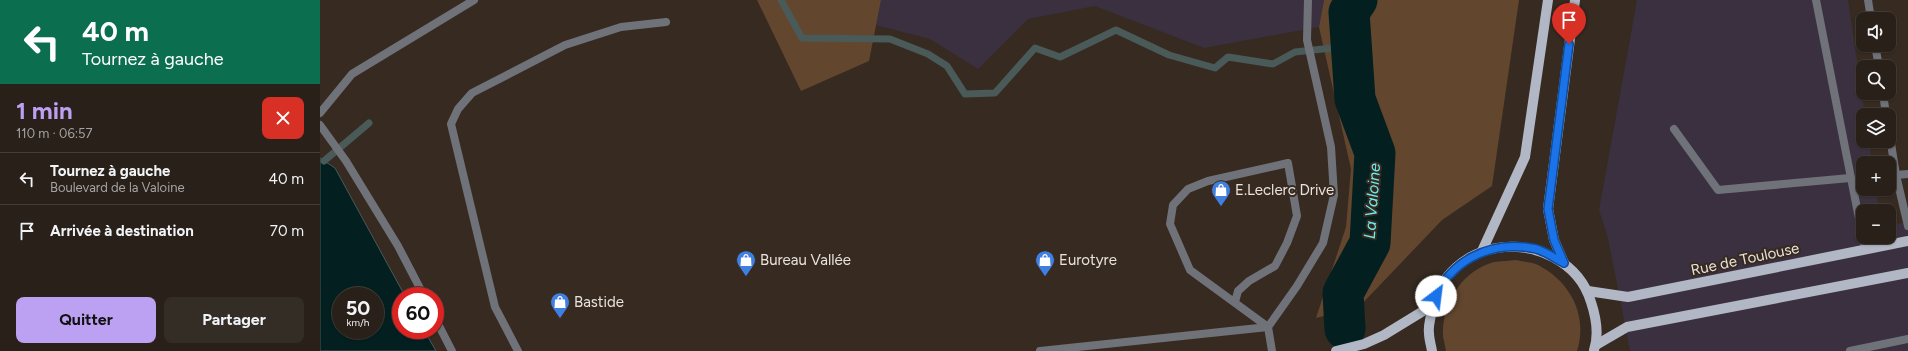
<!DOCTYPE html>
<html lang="fr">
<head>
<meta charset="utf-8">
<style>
	:root { --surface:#282019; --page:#342d26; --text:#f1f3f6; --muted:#a5a3a2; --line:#443e38; --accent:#bca0f2 }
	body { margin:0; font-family:Figtree,sans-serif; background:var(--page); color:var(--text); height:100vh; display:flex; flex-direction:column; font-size:15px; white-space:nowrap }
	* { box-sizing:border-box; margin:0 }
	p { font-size:13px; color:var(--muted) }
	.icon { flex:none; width:22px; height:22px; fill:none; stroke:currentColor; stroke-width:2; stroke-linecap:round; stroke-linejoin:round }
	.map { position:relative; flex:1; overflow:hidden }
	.details { display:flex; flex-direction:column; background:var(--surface); width:320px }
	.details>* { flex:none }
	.guide { background:#0b6e4f; color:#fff; overflow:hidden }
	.tools { position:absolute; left:1536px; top:12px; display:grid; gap:8px }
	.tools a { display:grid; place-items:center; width:40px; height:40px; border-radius:8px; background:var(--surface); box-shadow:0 1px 3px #0004,0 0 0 1px var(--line); font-size:20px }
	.speed { position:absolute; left:12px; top:287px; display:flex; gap:8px; font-size:20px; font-weight:700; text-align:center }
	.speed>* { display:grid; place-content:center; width:52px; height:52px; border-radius:50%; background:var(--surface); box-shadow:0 1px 3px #0004,0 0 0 1px var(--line); line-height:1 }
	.speed small { font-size:10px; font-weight:400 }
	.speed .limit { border:6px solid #d22; background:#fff; color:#111 }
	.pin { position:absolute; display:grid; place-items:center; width:34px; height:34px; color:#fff; margin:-41px -17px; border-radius:50% 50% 50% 0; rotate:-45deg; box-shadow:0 0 4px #0007 }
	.pin .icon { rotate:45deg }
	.me { position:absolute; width:44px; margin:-22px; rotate:30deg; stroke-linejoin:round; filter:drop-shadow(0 0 3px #0008) }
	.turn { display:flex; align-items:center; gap:14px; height:84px; padding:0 16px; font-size:18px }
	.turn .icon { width:52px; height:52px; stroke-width:2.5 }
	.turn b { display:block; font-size:28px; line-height:34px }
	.round { display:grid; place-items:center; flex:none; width:42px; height:42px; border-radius:8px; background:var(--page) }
	.summary { display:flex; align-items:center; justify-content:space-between; height:68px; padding:0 16px }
	h1 { font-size:24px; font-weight:700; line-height:30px; color:var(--accent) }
	.cta { display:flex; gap:8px; margin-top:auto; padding:8px 16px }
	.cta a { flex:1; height:46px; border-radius:8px; background:var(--accent); color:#111; font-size:16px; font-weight:700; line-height:46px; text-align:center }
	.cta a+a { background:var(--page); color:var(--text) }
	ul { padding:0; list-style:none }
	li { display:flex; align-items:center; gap:12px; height:52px; padding:0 16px; border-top:1px solid var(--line) }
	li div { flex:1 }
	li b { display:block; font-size:15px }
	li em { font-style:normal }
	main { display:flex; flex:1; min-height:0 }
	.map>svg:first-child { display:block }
	.industrial { fill:#3b303f }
	.green { fill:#63462e }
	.water { fill:#041f1f; stroke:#495a58; fill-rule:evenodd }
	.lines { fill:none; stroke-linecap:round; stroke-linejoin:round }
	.stream { stroke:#495a58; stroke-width:7 }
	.river { stroke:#041f1f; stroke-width:41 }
	.lane { stroke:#707279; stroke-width:8 }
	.street { stroke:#707279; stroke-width:8 }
	.primary { stroke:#b2b7c5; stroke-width:10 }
	.route-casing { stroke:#114b97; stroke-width:10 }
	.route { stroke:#1a73e8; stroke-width:7 }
	.labels { text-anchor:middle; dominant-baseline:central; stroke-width:4; stroke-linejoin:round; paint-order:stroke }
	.poi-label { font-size:15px; fill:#eae2dc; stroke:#362a21; text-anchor:start }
	.street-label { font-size:15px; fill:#eae2dc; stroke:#362a21 }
	.water-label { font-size:16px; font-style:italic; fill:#6eedef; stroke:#362a21 }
</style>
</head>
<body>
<main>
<section class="details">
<div class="guide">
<div class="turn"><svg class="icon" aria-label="left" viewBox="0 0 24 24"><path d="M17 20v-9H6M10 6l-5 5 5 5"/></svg><div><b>40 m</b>Tournez à gauche</div></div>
</div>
<div class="summary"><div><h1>1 min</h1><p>110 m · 06:57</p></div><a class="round" style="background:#d93025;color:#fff"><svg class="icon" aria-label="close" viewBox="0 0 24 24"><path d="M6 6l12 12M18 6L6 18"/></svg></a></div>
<ul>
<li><svg class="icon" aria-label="left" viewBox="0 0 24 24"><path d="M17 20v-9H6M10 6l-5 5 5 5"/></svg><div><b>Tournez à gauche</b><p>Boulevard de la Valoine</p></div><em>40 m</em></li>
<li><svg class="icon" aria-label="arrive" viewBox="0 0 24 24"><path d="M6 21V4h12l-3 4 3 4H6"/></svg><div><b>Arrivée à destination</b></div><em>70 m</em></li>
</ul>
<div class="cta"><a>Quitter</a><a>Partager</a></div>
</section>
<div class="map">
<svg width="1588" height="351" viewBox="0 0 1588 351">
	<rect width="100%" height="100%" fill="#362a21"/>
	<g class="industrial">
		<path d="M561 0H1004L999 27 884 48 775 6 708 19 658 69 610 39 556 25Z"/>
		<path d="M1317 0H1528L1545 115H1543V141H1549L1552 163H1543V189H1556L1559 211H1543V237H1569V226L1588 221V351H1310L1288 238 1279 210Z"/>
	</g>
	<g class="green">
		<path d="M437 0H561L549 61 481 91Z"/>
		<path d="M1004 0H1199L1172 186 1122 220 1039 307 996 318 1026 227 1031 169 999 27Z"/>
		<path d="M1196 260C1203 262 1213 262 1220 266 1251 283 1268 316 1257 351H1126C1125 344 1122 336 1123 330 1124 300 1144 270 1174 262 1181 261 1189 261 1196 260Z"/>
	</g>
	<path class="water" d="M0 158 15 168 85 296H81V330H104L116 351H0ZM21 296H55V330H21Z"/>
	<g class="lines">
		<g class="stream">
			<path d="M461 0 482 38 570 39 608 54 627 66 645 94 675 93 715 48 740 57 796 30 849 55 895 68 908 57 953 64 975 52 1031 46"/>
			<path d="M4 161 49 123"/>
		</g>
		<path class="river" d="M1025 329 1023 293 1050 243 1055 153 1035 99 1029 12 1037 0"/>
		<g class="lane">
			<path d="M1496 0 1545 249"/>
			<path d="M1548 0 1551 19"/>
			<path d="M1555 45 1559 67"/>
			<path d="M1563 93 1566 115"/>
			<path d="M0 113 32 74 154 0"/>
			<path d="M0 125 26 161 78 246 104 296"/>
			<path d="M1354 129 1398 190 1530 178"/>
			<path d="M1569 131 1576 175 1588 174"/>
			<path d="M1576 175 1588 226"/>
			<path d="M915 302 918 291 929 281 955 266 967 243 977 216 968 163 888 181 868 189 853 205 850 224 870 270 948 327"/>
			<path d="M115 318 132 351"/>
			<path d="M198 351 175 307 131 124 138 109 152 93 245 45 301 27 346 22"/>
			<path d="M720 351 948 327"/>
			<path d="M1530 351 1588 339"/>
		</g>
		<path class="street" d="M952 351 948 327 977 286 1003 243 1014 195 1011 147 987 40 988 0"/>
		<g class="primary">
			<path d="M1162 251 1205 157 1228 0"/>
			<path d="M1244 263 1234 240 1228 209 1255 0"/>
			<path d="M1268 291 1308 297 1588 241"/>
			<path d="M1276 345 1307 327 1588 273"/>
			<path d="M1016 351 1044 344 1064 335 1113 305"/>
			<path d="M1112 351C1111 345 1109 339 1109 333 1108 327 1110 321 1111 315 1120 256 1183 231 1233 257 1252 267 1265 282 1271 302 1276 317 1279 335 1274 350"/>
		</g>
	</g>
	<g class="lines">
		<g class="route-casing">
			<path id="route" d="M1116 296C1131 262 1167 243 1204 247 1209 248 1215 248 1219 250 1228 253 1236 259 1244 263L1234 240 1228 209 1249 44"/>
		</g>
		<use href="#route" class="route"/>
	</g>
	<defs>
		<g id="shop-pin" transform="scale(1)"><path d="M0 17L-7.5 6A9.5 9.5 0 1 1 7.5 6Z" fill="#3f7fe0" stroke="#362a21"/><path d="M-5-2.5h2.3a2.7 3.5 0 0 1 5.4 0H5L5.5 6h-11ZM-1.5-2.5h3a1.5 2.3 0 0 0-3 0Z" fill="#fff"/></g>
	</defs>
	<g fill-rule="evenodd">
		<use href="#shop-pin" x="901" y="190"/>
		<use href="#shop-pin" x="426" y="260"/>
		<use href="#shop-pin" x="725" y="260"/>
		<use href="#shop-pin" x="240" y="302"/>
	</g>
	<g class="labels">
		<g class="poi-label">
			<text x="915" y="190">E.Leclerc Drive</text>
			<text x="440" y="260">Bureau Vallée</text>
			<text x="739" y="260">Eurotyre</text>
			<text x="254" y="302">Bastide</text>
		</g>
		<g class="street-label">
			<text transform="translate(1425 259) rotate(-12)">Rue de Toulouse</text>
		</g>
		<g class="water-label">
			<text transform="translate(1052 201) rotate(-86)">La Valoine</text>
		</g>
	</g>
</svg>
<div class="tools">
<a><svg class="icon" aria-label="sound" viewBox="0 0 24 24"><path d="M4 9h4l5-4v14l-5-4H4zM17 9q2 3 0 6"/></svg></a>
<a><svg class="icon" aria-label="search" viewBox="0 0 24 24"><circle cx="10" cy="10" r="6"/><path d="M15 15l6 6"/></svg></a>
<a><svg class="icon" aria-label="layers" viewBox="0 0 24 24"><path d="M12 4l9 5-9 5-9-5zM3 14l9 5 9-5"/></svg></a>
<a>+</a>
<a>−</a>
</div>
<div class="speed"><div>50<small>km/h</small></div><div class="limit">60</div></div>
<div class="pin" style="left:1249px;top:44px;background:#d93025"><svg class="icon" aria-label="arrive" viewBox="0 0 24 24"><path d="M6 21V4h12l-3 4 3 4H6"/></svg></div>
<svg class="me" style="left:1116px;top:296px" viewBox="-20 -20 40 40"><circle r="19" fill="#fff"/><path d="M0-13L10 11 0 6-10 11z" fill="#1a73e8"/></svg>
</div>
</main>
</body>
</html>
